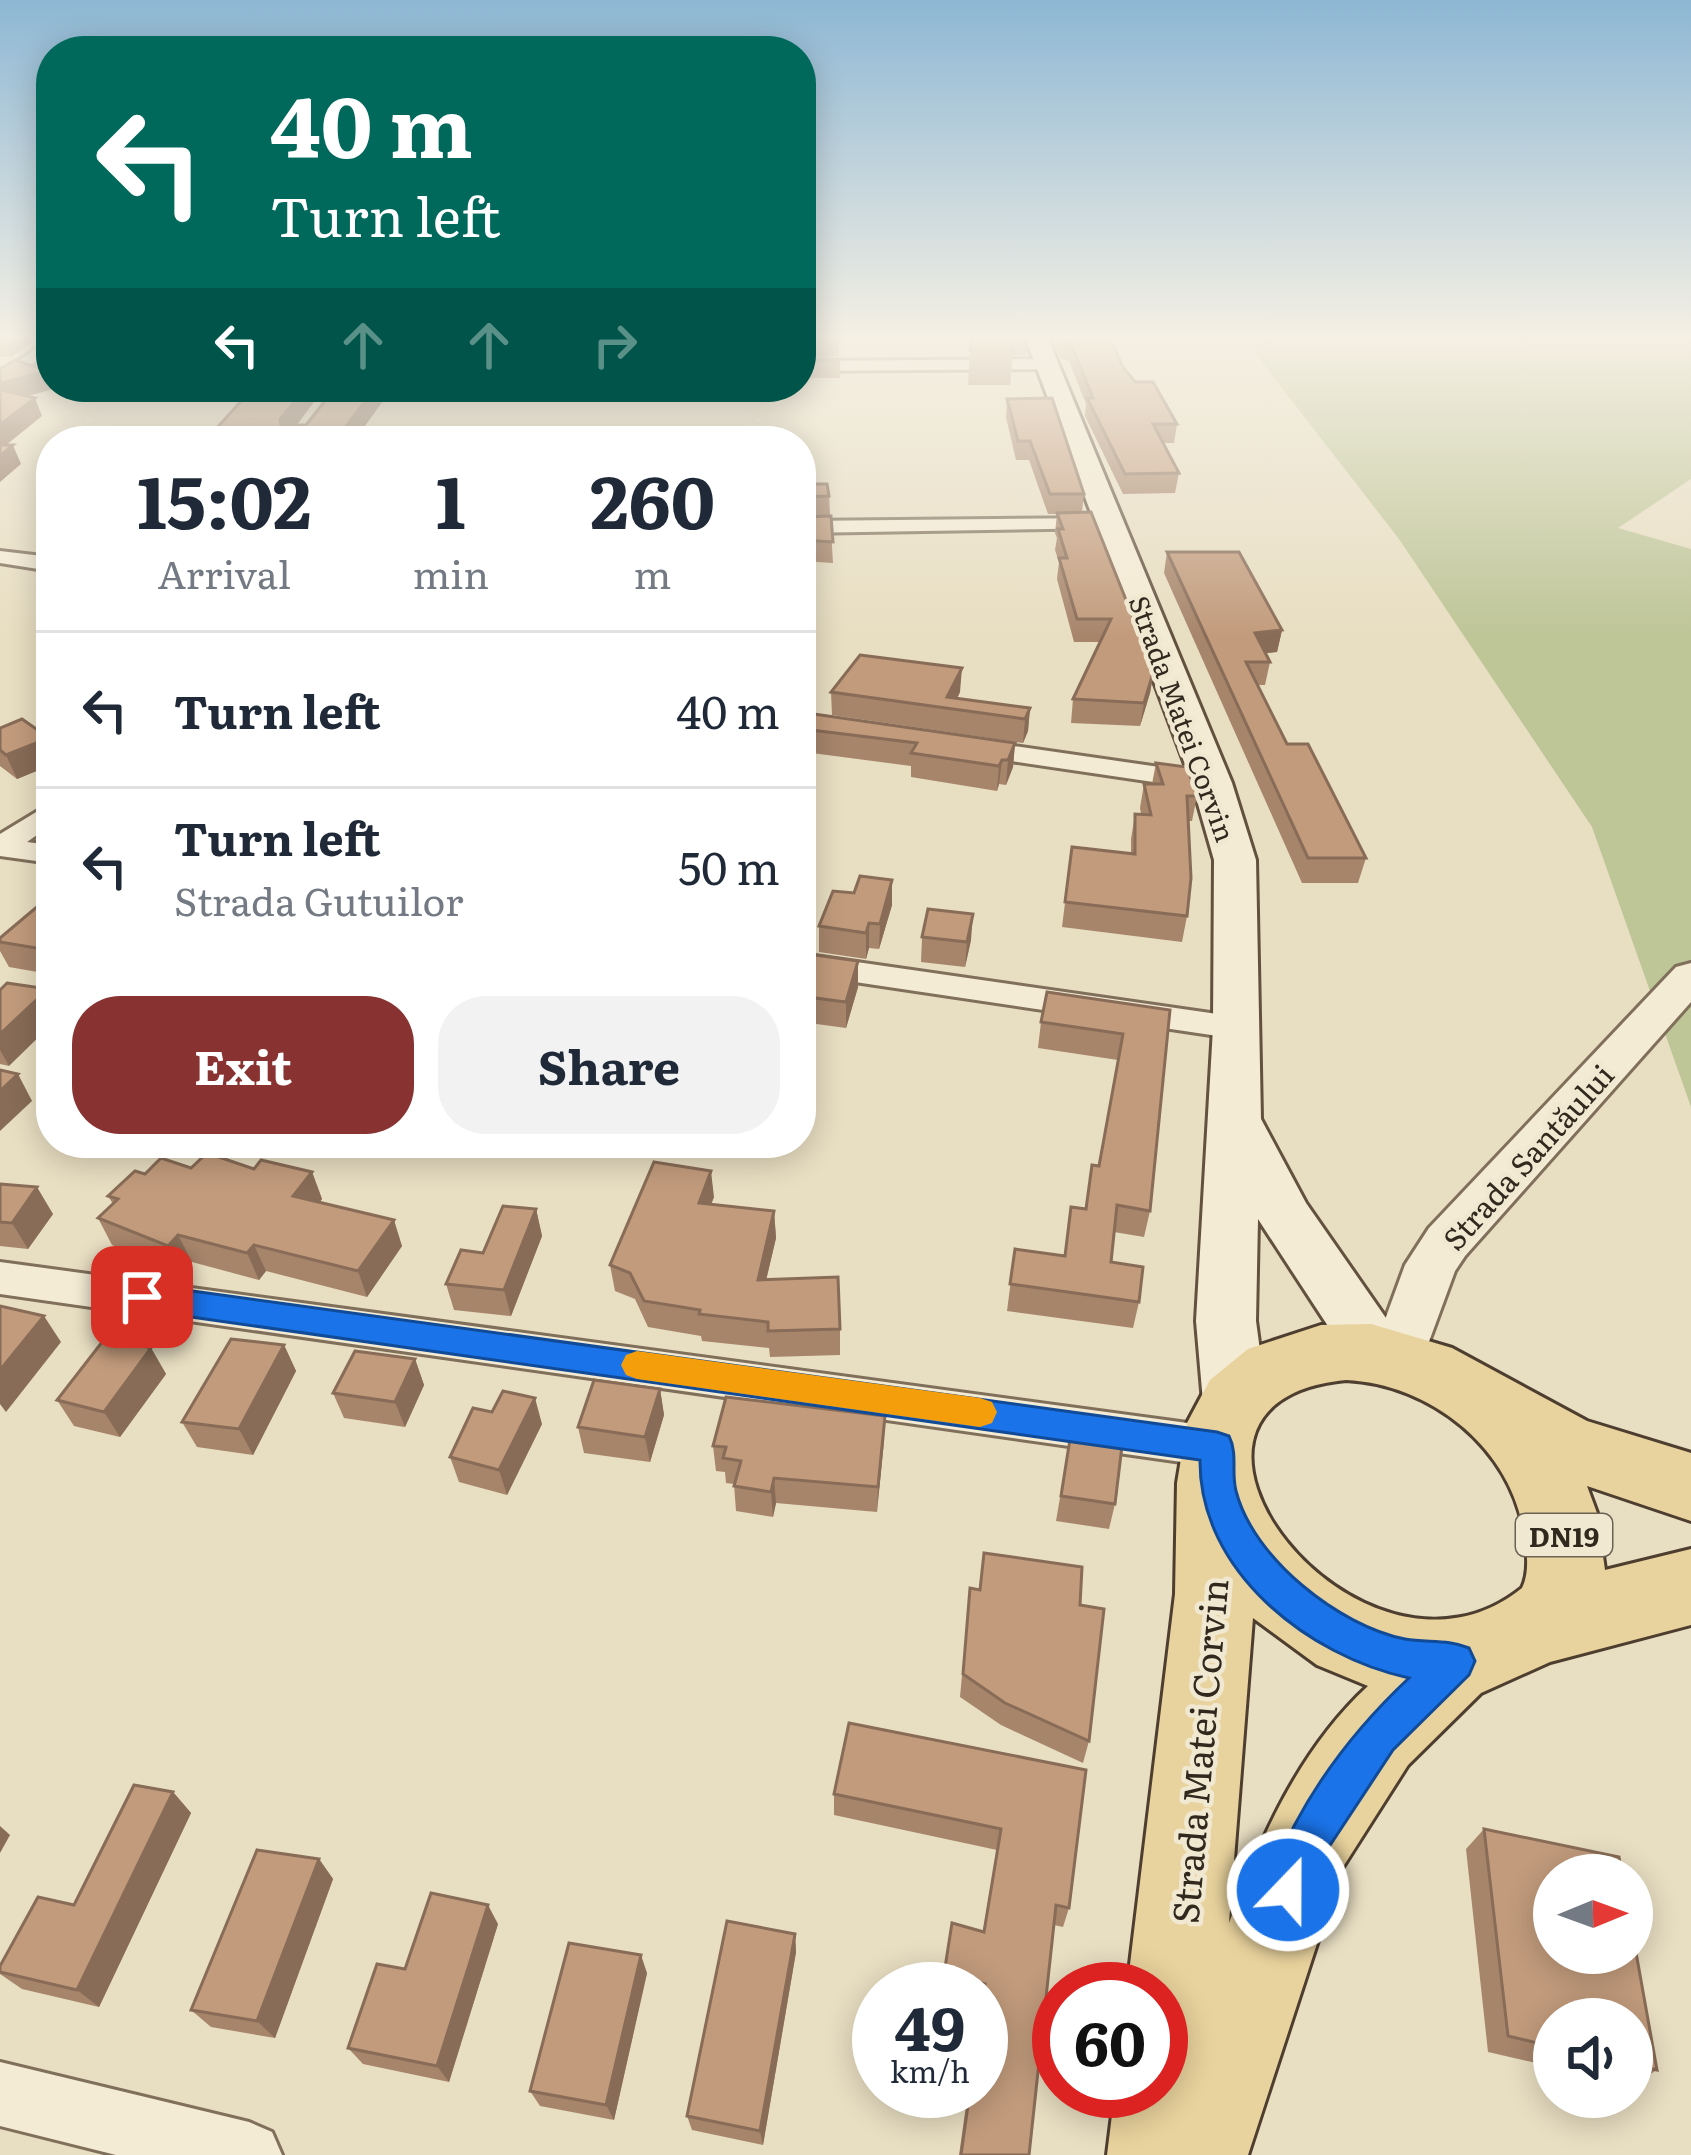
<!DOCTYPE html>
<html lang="en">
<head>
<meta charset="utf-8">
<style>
	:root { --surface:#fff; --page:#f2f2f3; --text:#1f2937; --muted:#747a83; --line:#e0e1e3; --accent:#883332 }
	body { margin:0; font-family:Literata,serif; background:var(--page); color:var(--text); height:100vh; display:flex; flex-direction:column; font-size:45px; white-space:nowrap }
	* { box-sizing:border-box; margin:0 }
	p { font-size:39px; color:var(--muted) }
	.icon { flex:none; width:66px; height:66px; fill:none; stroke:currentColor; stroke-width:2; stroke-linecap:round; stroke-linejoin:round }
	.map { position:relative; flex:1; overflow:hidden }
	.panel { position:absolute; left:36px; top:426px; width:780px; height:732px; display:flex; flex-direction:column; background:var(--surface); border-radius:48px; box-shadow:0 6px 30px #0003 }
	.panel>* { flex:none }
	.top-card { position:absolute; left:36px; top:36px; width:780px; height:366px; border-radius:48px; box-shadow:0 6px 30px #0003; background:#00695c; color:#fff; overflow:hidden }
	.needle { width:78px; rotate:89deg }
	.fabs { position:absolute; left:1533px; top:1854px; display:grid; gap:24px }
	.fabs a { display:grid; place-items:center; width:120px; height:120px; border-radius:50%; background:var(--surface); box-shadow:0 6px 30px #0003; font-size:60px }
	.speed { position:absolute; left:852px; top:1962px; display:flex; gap:24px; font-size:60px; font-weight:700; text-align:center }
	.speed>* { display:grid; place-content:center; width:156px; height:156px; border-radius:50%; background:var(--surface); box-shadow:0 6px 30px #0003; line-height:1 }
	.speed small { font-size:30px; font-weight:400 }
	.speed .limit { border:18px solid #d22; background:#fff; color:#111 }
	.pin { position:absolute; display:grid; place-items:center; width:102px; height:102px; color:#fff; margin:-51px; border-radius:24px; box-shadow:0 6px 18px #0006 }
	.me { position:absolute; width:132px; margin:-66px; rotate:22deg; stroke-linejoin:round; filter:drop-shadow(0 0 9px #0008) }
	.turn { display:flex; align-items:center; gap:42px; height:252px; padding:0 36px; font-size:54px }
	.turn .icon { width:156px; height:156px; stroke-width:2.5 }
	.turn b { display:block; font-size:84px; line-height:102px }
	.lanes { display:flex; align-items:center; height:114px; padding:0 36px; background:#0003; justify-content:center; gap:60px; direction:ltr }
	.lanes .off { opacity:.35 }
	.eta { display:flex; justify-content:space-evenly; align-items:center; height:204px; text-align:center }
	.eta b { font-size:72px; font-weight:700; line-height:84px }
	.button { display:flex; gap:24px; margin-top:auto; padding:24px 36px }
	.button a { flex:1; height:138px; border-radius:48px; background:var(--accent); color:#fff; font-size:48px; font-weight:700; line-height:138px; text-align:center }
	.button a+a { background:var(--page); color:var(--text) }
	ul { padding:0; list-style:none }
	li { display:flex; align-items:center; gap:36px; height:156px; padding:0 36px; border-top:3px solid var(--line) }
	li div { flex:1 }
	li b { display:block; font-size:45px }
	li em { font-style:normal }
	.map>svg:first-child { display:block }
	.green { fill:#bec597 }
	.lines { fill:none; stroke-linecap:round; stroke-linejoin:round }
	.minor-casing { stroke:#80705b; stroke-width:6 }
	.tertiary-casing { stroke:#80705b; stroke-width:6 }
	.secondary-casing { stroke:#62513e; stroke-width:6 }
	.primary-casing { stroke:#4e3e2f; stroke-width:6 }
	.minor { fill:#f4ebd4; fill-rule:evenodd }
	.tertiary { fill:#f4ebd4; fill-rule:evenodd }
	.secondary { fill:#f4ebd4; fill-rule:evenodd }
	.primary { fill:#e8d29d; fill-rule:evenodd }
	.wall { fill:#a7856b }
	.shaded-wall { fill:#886c57 }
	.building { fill:#c29b7c; stroke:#886c57; stroke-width:3 }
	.route { fill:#1a73e8; stroke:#114b97; stroke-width:3 }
	.slow { fill:#f59e0b }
	.labels { text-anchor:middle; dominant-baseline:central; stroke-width:9; stroke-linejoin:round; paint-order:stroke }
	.far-street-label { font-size:27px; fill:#31281e; stroke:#f1e8d1 }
	.shield { fill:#f1e8d1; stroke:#6b6254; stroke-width:3 }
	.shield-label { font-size:27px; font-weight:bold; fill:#31281e }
	.street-label { font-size:30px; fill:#31281e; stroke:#f1e8d1 }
	.near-street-label { font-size:36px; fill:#31281e; stroke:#f1e8d1 }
</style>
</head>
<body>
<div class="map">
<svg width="1691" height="2155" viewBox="0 0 1691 2155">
	<rect width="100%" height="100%" fill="#e8dec2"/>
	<path class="green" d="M1240 334H1691V479L1618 528 1691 549V1107L1592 827 1399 539Z"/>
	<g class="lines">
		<g class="minor-casing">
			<g id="minor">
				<path d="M51 338V351L0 387V374Z"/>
				<path d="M801 361 1047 359 1055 364 1047 369 801 371Z"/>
				<path d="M1103 518 1113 524 1110 528 801 533V521Z"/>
				<path d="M0 551 51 557V571L0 563Z"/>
				<path d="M965 739 1201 773 1215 781 1201 789 956 753 952 747Z"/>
				<path d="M51 803V825L27 842 51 845V863L0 856V834Z"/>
				<path d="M801 954 1238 1017 1250 1020 1255 1028 1250 1036 1238 1039 801 974Z"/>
				<path d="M0 1262 1217 1427 1233 1433 1240 1447 1233 1461 1217 1467 0 1294Z"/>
				<path d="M0 2062 249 2122 272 2132 282 2155H116L0 2126Z"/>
			</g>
		</g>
		<g class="tertiary-casing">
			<path id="tertiary" d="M1691 963V1002L1465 1256 1455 1271 1417 1374 1398 1381 1379 1374 1371 1358 1405 1265 1429 1228 1676 967Z"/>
		</g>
		<g class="secondary-casing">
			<path id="secondary" d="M1024 334H1046L1232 783 1256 860 1261 1119 1306 1203 1411 1354 1402 1372 1380 1380 1358 1372 1258 1219 1256 1321 1267 1402 1258 1421 1235 1429 1212 1421 1203 1402 1196 1321 1213 1028 1214 860 1192 783Z"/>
		</g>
		<g class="primary-casing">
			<path id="primary" d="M1371 1324 1452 1348 1587 1421 1691 1453V1521L1587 1486 1597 1513 1605 1570 1691 1549V1625L1550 1662 1481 1693 1408 1765 1341 1870 1248 2155H1107L1115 2091H1161V1989H1127L1175 1594 1177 1483 1187 1423 1210 1380 1248 1349 1321 1325ZM1346 1380C1431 1384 1511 1448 1524 1533 1527 1551 1530 1572 1522 1588 1360 1719 1115 1402 1346 1380ZM1253 1618 1317 1665 1368 1686C1299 1750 1261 1837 1229 1923Z"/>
		</g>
		<use href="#minor" class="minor"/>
		<use href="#tertiary" class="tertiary"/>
		<use href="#secondary" class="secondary"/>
		<use href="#primary" class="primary"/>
	</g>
	<g class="wall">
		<path d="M0 334H42L11 357H0Z"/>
		<path d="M801 334H839V356L801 358Z"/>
		<path d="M976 334 1028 338 1027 355H1013L1010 385H968L970 350Z"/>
		<path d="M1048 334H1108L1123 367 1177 424 1174 443H1163L1179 473 1175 493 1123 494 1085 416 1086 404 1069 361 1061 359Z"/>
		<path d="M801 358 840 360V378H801Z"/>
		<path d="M336 387H747L746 389 552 398V393L390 391 354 441 296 425H306Z"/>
		<path d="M1007 399 1084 494 1082 512 1154 670 1150 693 1140 726 1071 723 1073 699 1101 642H1074L1057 579 1059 562 1055 550 1057 538 1055 533 1057 514H1048L1029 460H1016L1006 417Z"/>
		<path d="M801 484 829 496 833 563 801 561Z"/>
		<path d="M1167 552 1282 630 1277 652 1265 653 1270 662 1265 685H1258L1287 744 1366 858 1358 883H1302L1164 573Z"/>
		<path d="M831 692H960L957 698 1030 708 1028 731 1023 743 832 715Z"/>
		<path d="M0 728 49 738 51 742V765L17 779 0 766Z"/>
		<path d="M803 729 1015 743 1013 767 1006 785 999 784 997 791 911 777V766L804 752Z"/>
		<path d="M1156 763 1197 796 1192 821H1188L1187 916 1182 942 1062 927 1072 847 1131 854V839L1135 814H1141L1140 808 1144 784H1152Z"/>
		<path d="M854 893 892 905 879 949 869 948 866 959 819 952V926Z"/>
		<path d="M51 895V972L49 974 9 967 0 951V938Z"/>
		<path d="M922 937 971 940 965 967 921 962Z"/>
		<path d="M858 961V987L846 1028 809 1023 801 1009V971Z"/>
		<path d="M0 990 9 1066 0 1064Z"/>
		<path d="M1170 1010 1150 1211 1144 1237 1114 1232 1111 1262 1139 1302 1133 1328 1007 1311 1015 1249 1064 1256 1071 1207 1085 1209 1092 1165 1099 1166 1118 1060 1038 1048 1041 1022Z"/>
		<path d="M191 1168 312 1172 322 1199 320 1202 402 1246 367 1297 266 1271 259 1280 192 1262 181 1272 112 1245 98 1218 113 1204 108 1196 145 1174Z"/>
		<path d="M0 1184 53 1214 28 1249 0 1246Z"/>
		<path d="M714 1197 711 1204 774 1211 776 1238 766 1280 840 1329V1355L770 1357 769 1348 702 1341 701 1336 648 1327 635 1299 615 1291 610 1265Z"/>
		<path d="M536 1209 542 1236 511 1316 454 1310 446 1284Z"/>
		<path d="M284 1345 296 1371 253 1455 197 1447 182 1422Z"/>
		<path d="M151 1348 166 1374 120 1437 74 1426 57 1400Z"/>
		<path d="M415 1359 424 1385 405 1427 344 1418 333 1393Z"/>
		<path d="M660 1389 664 1415 650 1462 584 1453 578 1427Z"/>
		<path d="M492 1412 542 1424 507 1495 459 1482 450 1457Z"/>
		<path d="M885 1416 877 1512 776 1503 773 1517 736 1511 734 1484 726 1483 725 1472 716 1471 713 1446Z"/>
		<path d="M1070 1439 1115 1504 1109 1529 1056 1521Z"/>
		<path d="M984 1553 1080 1605 1089 1741 1083 1763 1001 1725 960 1697 970 1588 979 1590Z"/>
		<path d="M1086 1770 1069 1908 1063 1927 1054 1925 1029 2155H959L968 2091H981V1989H942L952 1923 983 1931 997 1850 834 1815V1794Z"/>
		<path d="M173 1792 191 1813 99 2007 22 1989 0 1974V1966L74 1905Z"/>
		<path d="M1484 1829 1619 1857 1622 1875H1554V1953H1632V1930L1657 2070 1632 2085V2019H1554V2067L1488 2052 1466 1849Z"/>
		<path d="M319 1859 333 1879 275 2038 211 2027 191 2010Z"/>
		<path d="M498 1924 449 2082 363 2064 348 2048 405 1969Z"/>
		<path d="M795 1934 796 1952 763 2145 692 2130 687 2116Z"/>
		<path d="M647 1973 614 2120 540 2106 530 2091Z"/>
	</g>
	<g class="shaded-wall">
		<path d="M12 334H42L11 357 4 340Z"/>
		<path d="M47 371 51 387 54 389 5 402 0 390V383Z"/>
		<path d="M307 387H325L285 441 280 419Z"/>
		<path d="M376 387H389L390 391 354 441H335Z"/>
		<path d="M35 398 42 416 0 450V425Z"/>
		<path d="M13 445 21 464 0 482V456Z"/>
		<path d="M1282 630 1277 652 1250 655 1255 633Z"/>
		<path d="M962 668 960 692 952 709 947 697Z"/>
		<path d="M1154 670 1150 693 1140 726 1144 703Z"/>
		<path d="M1030 708 1028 731 1023 743 1025 719Z"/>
		<path d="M49 738 51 742V765L17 779 6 755Z"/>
		<path d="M1015 743 1013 767 1006 785 1008 760Z"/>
		<path d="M1002 760 999 784 997 791 999 766Z"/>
		<path d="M892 880V905L879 949 880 924Z"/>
		<path d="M973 914 971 940 965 967 967 942Z"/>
		<path d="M869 923V948L866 959V933Z"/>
		<path d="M51 934V972L49 974 36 948Z"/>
		<path d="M858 961V987L846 1028V1002Z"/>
		<path d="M48 989 51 995V1025L9 1066 0 1050V1034Z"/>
		<path d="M18 1074 32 1101 0 1131V1091Z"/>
		<path d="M711 1171 714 1197 701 1230 699 1203Z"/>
		<path d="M312 1172 322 1199 304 1222 293 1196Z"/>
		<path d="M37 1187 53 1214 28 1249 12 1223Z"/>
		<path d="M536 1209 542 1236 511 1316 504 1290Z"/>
		<path d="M774 1211 776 1238 760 1306 758 1280Z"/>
		<path d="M394 1220 402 1246 367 1297 358 1271Z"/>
		<path d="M178 1235 192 1262 181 1272 168 1246Z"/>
		<path d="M254 1245 266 1271 259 1280 247 1253Z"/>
		<path d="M44 1316 61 1342 6 1412 0 1404V1370Z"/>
		<path d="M284 1345 296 1371 253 1455 239 1429Z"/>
		<path d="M151 1348 166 1374 120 1437 104 1412Z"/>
		<path d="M415 1359 424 1385 405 1427 395 1402Z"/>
		<path d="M660 1389 664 1415 650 1462 645 1437Z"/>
		<path d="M535 1398 542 1424 507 1495 499 1470Z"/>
		<path d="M885 1416 884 1441 877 1512 878 1487Z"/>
		<path d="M774 1478 776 1503 773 1517 771 1492Z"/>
		<path d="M173 1792 191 1813 99 2007 77 1990Z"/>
		<path d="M0 1826 10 1835 0 1853Z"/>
		<path d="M319 1859 333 1879 275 2038 257 2021Z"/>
		<path d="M488 1905 498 1924 449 2082 437 2066Z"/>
		<path d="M795 1934 796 1952 763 2145 760 2131Z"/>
		<path d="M641 1955 647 1973 614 2120 606 2105Z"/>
	</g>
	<g class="building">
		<path d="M0 334H12L4 340H0Z"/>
		<path d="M801 334H839V339L801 341Z"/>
		<path d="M976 334H1027L1028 338H975Z"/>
		<path d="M1059 334H1108L1123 367 1135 382H1153L1177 424H1153L1179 473 1125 474 1087 398H1093L1071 344 1063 342Z"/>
		<path d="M972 340H1009L1013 350H970Z"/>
		<path d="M801 358 840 360 801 361Z"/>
		<path d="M15 360 47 371 0 383V369Z"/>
		<path d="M254 387H307L280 419 281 425H306L336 387H376L335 441H205Z"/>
		<path d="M0 390H2L35 398 0 425Z"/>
		<path d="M1052 398 1084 494H1050L1030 441H1018L1007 399Z"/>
		<path d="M0 445H13L0 456Z"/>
		<path d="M801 484H827L829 496 801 497Z"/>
		<path d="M1091 512 1154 670 1144 703 1073 699 1111 619H1077L1059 558H1067L1058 529H1063L1057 513Z"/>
		<path d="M831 516 833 542 801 540V517Z"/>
		<path d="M1167 552H1239L1282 630 1255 633 1270 662H1246L1287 744H1308L1366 858H1308Z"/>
		<path d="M860 655 962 668 947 697 1030 708 1025 719 831 692Z"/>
		<path d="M814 714 1015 743 1008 760H1002L999 766 911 753 917 743 803 729Z"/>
		<path d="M22 719 49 738 6 755 0 750V728Z"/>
		<path d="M1156 763 1187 767 1197 796H1187L1191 878 1187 916 1065 902 1072 847 1135 854V814L1151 815 1144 784H1163Z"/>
		<path d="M860 876 892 880 880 924 869 923 866 933 819 926 833 891 854 893Z"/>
		<path d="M51 895V934L36 948 0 942V938Z"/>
		<path d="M928 909 973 914 967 942 922 937Z"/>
		<path d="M808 954 858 961 846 1002 808 997 801 985V971Z"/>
		<path d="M7 983 48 989 0 1034V990Z"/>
		<path d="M1047 992 1170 1010 1150 1211 1117 1205 1111 1262 1143 1267 1139 1302 1010 1284 1015 1249 1065 1256 1071 1207 1086 1209 1092 1165 1099 1166 1123 1034 1041 1022Z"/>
		<path d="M0 1070 18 1074 0 1091Z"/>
		<path d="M207 1153 254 1169 261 1160 312 1172 293 1196 394 1220 358 1271 254 1245 247 1253 178 1235 168 1246 98 1218 118 1199 108 1196 135 1171 145 1174 161 1158 191 1168Z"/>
		<path d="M654 1162 711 1171 699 1203 774 1211 758 1280 838 1277 840 1329 768 1331V1322L699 1314 700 1310 644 1301 630 1273 610 1265Z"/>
		<path d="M0 1184 37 1187 12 1223 0 1222Z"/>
		<path d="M503 1206 536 1209 504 1290 446 1284 461 1250 483 1253Z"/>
		<path d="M0 1306 44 1316 0 1370Z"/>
		<path d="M106 1337 151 1348 104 1412 57 1400Z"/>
		<path d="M231 1339 284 1345 239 1429 182 1422Z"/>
		<path d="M355 1351 415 1359 395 1402 333 1393Z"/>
		<path d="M594 1380 660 1389 645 1437 578 1427Z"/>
		<path d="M503 1391 535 1398 499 1470 450 1457 473 1408 492 1412Z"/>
		<path d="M726 1397 885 1416 878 1487 774 1478 771 1492 734 1486 741 1461 723 1458 726 1447 713 1446Z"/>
		<path d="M1070 1439 1122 1446 1115 1504 1061 1496Z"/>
		<path d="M984 1553 1082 1567 1080 1605 1104 1609 1089 1741 1005 1703 963 1674 970 1588 980 1590Z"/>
		<path d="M849 1723 1086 1770 1069 1908 1056 1905 1029 2155H961L970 2091H981V2010L985 1984 944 1974 952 1923 984 1932 1001 1829 834 1794Z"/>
		<path d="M134 1785 173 1792 77 1990 0 1972V1966L38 1897 74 1905Z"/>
		<path d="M1484 1829 1619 1857 1622 1875H1554V1953H1632V1930L1657 2070 1632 2064V2019H1554V2047L1508 2036Z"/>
		<path d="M257 1850 319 1859 257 2021 191 2010Z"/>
		<path d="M431 1893 488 1905 437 2066 348 2048 377 1964 405 1969Z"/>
		<path d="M727 1921 795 1934 760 2131 687 2116Z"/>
		<path d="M569 1943 641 1955 606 2105 530 2091Z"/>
	</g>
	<linearGradient id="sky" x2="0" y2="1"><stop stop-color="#8db7d4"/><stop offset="0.53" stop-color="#f5f0e4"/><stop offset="1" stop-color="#f5f0e4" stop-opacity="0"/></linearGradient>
	<rect width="1691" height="636" fill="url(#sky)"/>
	<path class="route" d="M142 1284 1217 1432 1229 1436C1238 1454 1231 1472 1236 1491 1253 1558 1339 1626 1405 1639 1427 1643 1448 1639 1469 1648L1475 1661 1469 1675 1393 1750 1321 1859 1304 1906 1288 1912 1272 1906 1266 1890C1295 1808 1346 1737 1409 1678 1308 1656 1199 1571 1200 1460L142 1310 131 1306 126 1297 131 1288Z"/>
	<path class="slow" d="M637 1351 980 1398 992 1402 997 1412 992 1423 980 1427 637 1379 626 1375 621 1365 626 1355Z"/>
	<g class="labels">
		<g class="far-street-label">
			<text transform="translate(1184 718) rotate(70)">Strada Matei Corvin</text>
		</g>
		<rect class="shield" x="1516" y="1514" width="96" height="42" rx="9"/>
		<g class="shield-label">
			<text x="1564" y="1535">DN19</text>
		</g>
		<g class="street-label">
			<text transform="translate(1527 1156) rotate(-48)">Strada Santăului</text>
		</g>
		<g class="near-street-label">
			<text transform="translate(1198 1751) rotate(-85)">Strada Matei Corvin</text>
		</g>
	</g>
</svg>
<div class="fabs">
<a><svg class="needle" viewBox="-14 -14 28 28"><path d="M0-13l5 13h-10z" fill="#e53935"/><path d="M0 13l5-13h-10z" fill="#747a83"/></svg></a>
<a><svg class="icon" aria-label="sound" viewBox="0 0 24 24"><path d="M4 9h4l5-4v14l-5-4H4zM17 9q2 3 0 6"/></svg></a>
</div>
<div class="speed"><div>49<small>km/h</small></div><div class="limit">60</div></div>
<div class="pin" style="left:142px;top:1297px;background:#d93025"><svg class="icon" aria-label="arrive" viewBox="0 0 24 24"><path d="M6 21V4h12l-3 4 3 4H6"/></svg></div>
<svg class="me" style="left:1288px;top:1890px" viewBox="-20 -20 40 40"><circle r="17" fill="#1a73e8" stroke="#fff" stroke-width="3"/><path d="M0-11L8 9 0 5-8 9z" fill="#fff"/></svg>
<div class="top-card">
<div class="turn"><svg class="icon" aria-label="left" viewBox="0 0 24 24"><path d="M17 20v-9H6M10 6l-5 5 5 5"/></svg><div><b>40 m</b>Turn left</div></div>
<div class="lanes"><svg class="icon" aria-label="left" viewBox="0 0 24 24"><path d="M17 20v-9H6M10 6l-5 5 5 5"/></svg><svg class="icon off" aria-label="ahead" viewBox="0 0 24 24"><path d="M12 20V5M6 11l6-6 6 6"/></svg><svg class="icon off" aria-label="ahead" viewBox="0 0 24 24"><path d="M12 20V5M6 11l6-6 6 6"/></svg><svg class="icon off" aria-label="right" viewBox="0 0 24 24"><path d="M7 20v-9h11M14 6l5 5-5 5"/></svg></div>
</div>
<section class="panel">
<div class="eta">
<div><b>15:02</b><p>Arrival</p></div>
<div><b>1</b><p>min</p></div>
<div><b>260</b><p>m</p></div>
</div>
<ul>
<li><svg class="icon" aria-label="left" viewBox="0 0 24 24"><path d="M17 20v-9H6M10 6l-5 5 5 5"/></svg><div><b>Turn left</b></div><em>40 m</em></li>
<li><svg class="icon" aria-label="left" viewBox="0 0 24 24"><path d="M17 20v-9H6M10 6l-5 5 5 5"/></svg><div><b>Turn left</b><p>Strada Gutuilor</p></div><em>50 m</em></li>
</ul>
<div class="button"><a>Exit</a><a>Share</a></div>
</section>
</div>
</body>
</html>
